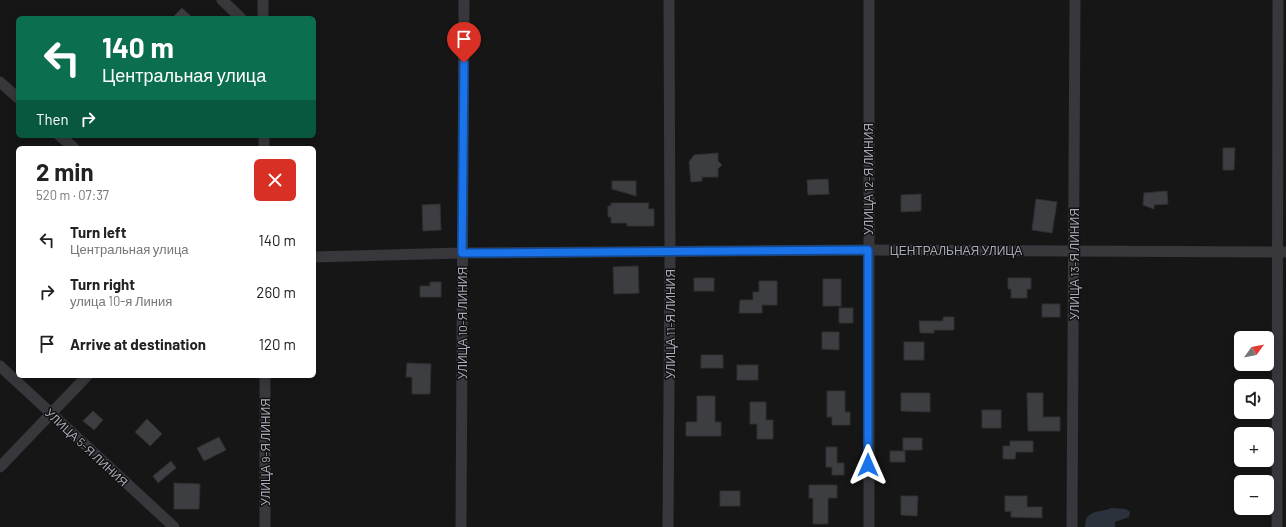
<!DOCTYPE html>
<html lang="en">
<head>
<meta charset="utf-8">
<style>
	:root { --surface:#fff; --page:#f2f2f2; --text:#222; --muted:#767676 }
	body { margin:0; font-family:Barlow,sans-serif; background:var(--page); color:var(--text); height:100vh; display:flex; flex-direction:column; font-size:15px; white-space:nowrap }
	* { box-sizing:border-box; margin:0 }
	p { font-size:13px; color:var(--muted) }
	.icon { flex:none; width:22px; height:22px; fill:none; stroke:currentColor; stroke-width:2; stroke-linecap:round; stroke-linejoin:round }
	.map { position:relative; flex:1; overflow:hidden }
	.side { position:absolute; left:16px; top:146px; width:300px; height:232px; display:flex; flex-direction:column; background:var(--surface); border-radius:6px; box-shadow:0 2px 10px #0003 }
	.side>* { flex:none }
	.guide { position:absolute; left:16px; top:16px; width:300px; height:122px; border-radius:6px; box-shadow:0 2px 10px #0003; background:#0b6e4f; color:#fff; overflow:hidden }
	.needle { width:26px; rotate:57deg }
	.buttons { position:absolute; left:1234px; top:331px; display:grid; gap:8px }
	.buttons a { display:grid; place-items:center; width:40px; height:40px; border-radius:6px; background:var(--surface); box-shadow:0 2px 10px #0003; font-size:20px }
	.pin { position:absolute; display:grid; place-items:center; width:34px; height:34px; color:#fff; margin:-41px -17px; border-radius:50% 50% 50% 0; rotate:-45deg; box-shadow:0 0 4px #0007 }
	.pin .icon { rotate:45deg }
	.me { position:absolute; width:44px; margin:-22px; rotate:0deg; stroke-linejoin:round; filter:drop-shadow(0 0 3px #0008) }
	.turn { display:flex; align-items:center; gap:14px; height:84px; padding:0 20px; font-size:18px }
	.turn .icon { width:52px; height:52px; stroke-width:2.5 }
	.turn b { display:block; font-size:28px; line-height:34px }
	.then { display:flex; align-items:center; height:38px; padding:0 20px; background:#0003; gap:8px; font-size:15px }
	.round { display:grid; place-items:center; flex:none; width:42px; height:42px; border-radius:6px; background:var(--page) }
	.summary { display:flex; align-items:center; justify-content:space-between; height:68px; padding:0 20px }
	h1 { font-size:24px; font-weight:700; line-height:30px }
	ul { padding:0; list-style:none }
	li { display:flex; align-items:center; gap:12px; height:52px; padding:0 20px }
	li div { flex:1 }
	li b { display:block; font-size:15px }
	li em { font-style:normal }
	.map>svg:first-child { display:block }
	.water { fill:#2c323b }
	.building { fill:#3d3e41; stroke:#303033 }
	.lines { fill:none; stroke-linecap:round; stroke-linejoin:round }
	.minor { stroke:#37373c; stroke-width:11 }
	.route-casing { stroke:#114b97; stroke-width:10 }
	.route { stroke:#1a73e8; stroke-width:7 }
	.labels { text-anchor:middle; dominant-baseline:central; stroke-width:3; stroke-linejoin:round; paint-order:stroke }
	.street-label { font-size:12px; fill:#a8aab7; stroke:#111112 }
</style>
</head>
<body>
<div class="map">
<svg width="1286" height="527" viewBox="0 0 1286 527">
	<rect width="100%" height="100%" fill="#161617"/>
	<path class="water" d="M1111 508 1126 509 1130 512 1129 517 1115 522V527H1085C1085 508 1102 513 1111 508Z"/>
	<g class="building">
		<path d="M182 8 193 18H172Z"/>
		<path d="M1223 148H1235L1234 170H1223Z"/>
		<path d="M718 153V161L722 165 718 169V177H702V181L691 182 689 162 694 155Z"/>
		<path d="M828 179 829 194 808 195 807 180Z"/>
		<path d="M612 181H636V196L612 189Z"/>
		<path d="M1167 191 1168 204 1154 205V209L1143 205 1144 193Z"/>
		<path d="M921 194V211L901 212V195Z"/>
		<path d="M1036 199 1057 202 1052 233 1032 230Z"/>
		<path d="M611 203H649L648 209H654V226H627V223H611V217H608V206H611Z"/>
		<path d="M440 204 441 230 423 231 422 205Z"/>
		<path d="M638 266 639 293 614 294 613 267Z"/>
		<rect x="694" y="278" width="20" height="13"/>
		<path d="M1008 278H1031V289H1027V298H1011V289H1008Z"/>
		<rect x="823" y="279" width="18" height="27"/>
		<path d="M759 281H777V305H762V313H739L740 300H753V292H759Z"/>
		<path d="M430 282H441V297H420V286H430Z"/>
		<rect x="1042" y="304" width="18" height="13"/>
		<rect x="839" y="308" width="14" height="15"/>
		<path d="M943 317H954V330H934V333H920L919 321H943Z"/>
		<path d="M822 332H839V350L822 349Z"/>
		<rect x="904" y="342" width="20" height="18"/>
		<rect x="701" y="355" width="22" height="13"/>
		<path d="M407 363 431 364 430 394H412V377H406Z"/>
		<rect x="737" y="365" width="21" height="15"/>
		<path d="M827 391H845V412H850V425H832V417H827Z"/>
		<path d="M901 393H930V412L901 411Z"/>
		<path d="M1027 393H1043V417H1060V431H1028Z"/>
		<path d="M697 396H715V422H721V436H686V422H697Z"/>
		<path d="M750 402H766V420H773V439H757V424H750Z"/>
		<rect x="982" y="410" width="19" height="18"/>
		<path d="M93 411 103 420 94 430 83 421Z"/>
		<path d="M147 419 162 434 150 446 135 432Z"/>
		<path d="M219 437 226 450 204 461 197 448Z"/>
		<rect x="903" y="438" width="19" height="12"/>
		<path d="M1010 441H1033V452H1016L1015 459H1003V446H1010Z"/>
		<path d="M826 447H837V463H844V475H832V467H826Z"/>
		<rect x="890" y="451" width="15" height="11"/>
		<path d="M171 461 176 468 158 483 153 476Z"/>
		<path d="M174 483 200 484 199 509H174Z"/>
		<path d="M809 485H837V498H828V524H813V498H809Z"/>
		<rect x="720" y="491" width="20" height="15"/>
		<path d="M901 496H918L917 516 901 515Z"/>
		<path d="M1005 496H1027V507H1042V518L1011 517V511L1005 512Z"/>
	</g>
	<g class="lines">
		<g class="minor">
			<path d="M222 0 241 18"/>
			<path d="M263 0V18"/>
			<path d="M0 82 18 98"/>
			<path d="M60 136 74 148"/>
			<path d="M264 136V148"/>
			<path d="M314 257 462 253 868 250 1286 252"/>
			<path d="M0 366 174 527"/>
			<path d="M265 376V527"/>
			<path d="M0 467 87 376"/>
			<path d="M461 527 464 0"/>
			<path d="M668 527 670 256 669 0"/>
			<path d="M869 527V0"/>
			<path d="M1072 527 1075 0"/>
			<path d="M1277 527 1278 0"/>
		</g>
	</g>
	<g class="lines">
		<g class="route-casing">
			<path id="route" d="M464 63 462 253 868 250V465"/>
		</g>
		<use href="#route" class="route"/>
	</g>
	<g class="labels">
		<g class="street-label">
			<text transform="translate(868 179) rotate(-90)">УЛИЦА 12-Я ЛИНИЯ</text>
			<text x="956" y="250">ЦЕНТРАЛЬНАЯ УЛИЦА</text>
			<text transform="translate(1074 264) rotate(-90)">УЛИЦА 13-Я ЛИНИЯ</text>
			<text transform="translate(462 323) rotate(-90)">УЛИЦА 10-Я ЛИНИЯ</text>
			<text transform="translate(670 324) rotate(-90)">УЛИЦА 11-Я ЛИНИЯ</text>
			<text transform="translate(87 447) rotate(43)">УЛИЦА 5-Я ЛИНИЯ</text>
			<text transform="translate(265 452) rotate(-90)">УЛИЦА 9-Я ЛИНИЯ</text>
		</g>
	</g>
</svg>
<div class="buttons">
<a><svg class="needle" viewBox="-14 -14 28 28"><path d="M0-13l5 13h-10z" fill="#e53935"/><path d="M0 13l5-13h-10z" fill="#767676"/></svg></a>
<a><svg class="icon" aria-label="sound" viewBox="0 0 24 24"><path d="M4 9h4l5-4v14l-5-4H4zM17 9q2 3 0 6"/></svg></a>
<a>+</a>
<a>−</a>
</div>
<div class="pin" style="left:464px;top:63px;background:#d93025"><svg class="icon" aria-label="arrive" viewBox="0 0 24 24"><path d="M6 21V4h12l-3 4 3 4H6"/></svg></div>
<svg class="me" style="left:868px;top:465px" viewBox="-20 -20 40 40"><path d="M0-17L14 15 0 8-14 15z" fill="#1a73e8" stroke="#fff" stroke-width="4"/></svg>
<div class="guide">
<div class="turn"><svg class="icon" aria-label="left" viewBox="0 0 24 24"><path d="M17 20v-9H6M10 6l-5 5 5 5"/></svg><div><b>140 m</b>Центральная улица</div></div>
<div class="then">Then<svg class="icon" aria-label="right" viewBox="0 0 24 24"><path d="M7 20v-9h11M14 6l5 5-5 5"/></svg></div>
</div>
<section class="side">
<div class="summary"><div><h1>2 min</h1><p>520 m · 07:37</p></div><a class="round" style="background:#d93025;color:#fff"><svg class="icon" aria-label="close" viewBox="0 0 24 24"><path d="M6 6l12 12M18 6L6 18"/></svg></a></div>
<ul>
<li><svg class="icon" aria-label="left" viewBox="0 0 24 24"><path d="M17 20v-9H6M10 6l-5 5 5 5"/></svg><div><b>Turn left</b><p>Центральная улица</p></div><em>140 m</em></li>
<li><svg class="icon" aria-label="right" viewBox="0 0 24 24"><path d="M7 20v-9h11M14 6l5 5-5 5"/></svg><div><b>Turn right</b><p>улица 10-я Линия</p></div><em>260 m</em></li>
<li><svg class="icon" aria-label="arrive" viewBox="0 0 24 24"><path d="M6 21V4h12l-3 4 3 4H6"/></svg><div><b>Arrive at destination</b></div><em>120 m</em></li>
</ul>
</section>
</div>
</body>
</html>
